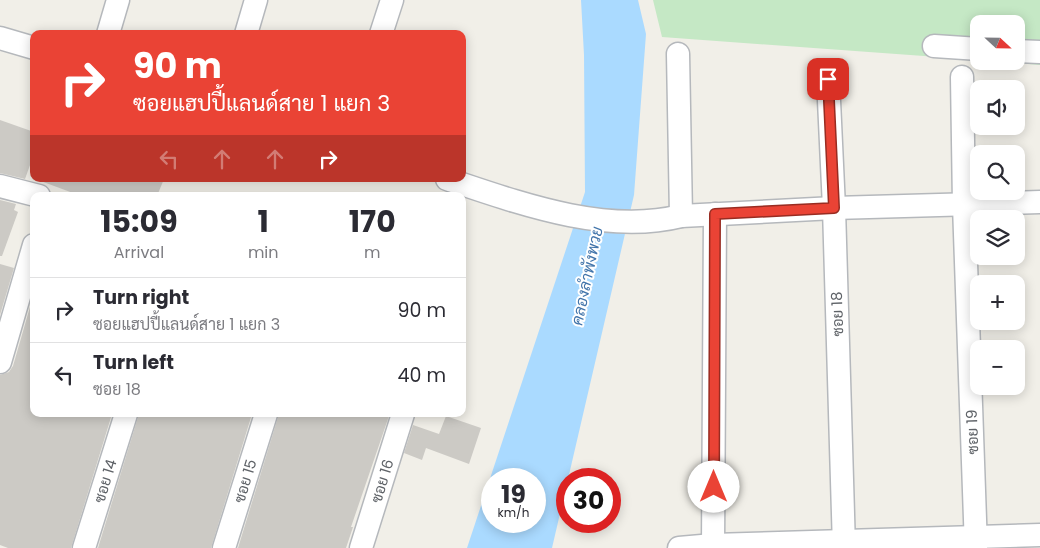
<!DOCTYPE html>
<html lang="en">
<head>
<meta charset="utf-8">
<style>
	:root { --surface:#fff; --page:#f2f2f3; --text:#2b2b33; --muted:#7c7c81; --line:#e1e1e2 }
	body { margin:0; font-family:Poppins,Sarabun,sans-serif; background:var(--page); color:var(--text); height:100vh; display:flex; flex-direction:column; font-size:19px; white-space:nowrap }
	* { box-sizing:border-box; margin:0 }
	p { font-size:16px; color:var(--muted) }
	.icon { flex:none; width:28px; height:28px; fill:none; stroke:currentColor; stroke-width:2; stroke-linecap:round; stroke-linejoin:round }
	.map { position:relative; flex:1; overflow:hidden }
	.side { position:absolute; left:30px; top:192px; width:436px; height:225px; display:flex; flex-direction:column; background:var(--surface); border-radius:10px; box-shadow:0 2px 12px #0003 }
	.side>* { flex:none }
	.hud { position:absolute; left:30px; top:30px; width:436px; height:152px; border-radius:10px; box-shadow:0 2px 12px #0003; background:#ea4335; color:#fff; overflow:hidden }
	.needle { width:32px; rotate:112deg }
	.controls { position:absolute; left:970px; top:15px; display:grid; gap:10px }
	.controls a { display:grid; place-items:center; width:55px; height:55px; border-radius:10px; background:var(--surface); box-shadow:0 2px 12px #0003; font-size:25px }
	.speed { position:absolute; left:481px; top:468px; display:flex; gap:10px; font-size:25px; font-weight:700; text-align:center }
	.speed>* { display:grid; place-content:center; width:65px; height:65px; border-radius:50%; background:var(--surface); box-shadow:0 2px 12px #0003; line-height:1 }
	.speed small { font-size:12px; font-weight:400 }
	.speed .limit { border:8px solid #d22; background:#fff; color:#111 }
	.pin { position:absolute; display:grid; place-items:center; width:42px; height:42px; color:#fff; margin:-21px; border-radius:10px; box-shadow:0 2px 8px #0006 }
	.me { position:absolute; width:55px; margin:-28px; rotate:0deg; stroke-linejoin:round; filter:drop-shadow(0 0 4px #0008) }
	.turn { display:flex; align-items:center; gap:18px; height:105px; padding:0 20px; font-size:22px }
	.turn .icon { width:65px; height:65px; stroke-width:2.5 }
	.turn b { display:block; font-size:35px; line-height:42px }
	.lanes { display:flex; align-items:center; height:48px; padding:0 20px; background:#0003; justify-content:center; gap:25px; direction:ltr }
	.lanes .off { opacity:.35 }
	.eta { display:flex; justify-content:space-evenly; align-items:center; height:85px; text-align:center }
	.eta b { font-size:30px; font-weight:700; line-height:35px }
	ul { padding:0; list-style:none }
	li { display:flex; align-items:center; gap:15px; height:65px; padding:0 20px; border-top:1px solid var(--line) }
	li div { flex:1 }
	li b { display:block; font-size:19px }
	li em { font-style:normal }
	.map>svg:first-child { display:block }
	.green { fill:#c5e8c5 }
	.water { fill:#aadaff; fill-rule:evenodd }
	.building { fill:#cccac5 }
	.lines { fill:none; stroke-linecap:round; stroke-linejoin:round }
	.minor-casing { stroke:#b5b8bc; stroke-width:25 }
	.minor { stroke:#fff; stroke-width:22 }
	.route-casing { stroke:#982c22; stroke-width:12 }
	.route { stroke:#ea4335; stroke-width:9 }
	.labels { text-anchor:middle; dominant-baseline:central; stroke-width:4; stroke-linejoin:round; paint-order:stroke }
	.street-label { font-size:15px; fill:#5f6368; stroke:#fff }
	.water-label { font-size:16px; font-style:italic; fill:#4174aa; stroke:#fff }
</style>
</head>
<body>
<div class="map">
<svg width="1040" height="548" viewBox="0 0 1040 548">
	<rect width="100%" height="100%" fill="#f1efe8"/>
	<path class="green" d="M653 0H1040V65L991 61H1016V24H979V60L662 37Z"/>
	<path class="water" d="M581 0H638L646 34 634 195 552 548H467L585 192 584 55ZM492 479H535V521H492Z"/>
	<g class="building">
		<path d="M0 120 34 132V154L25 179 0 173Z"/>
		<path d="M38 179H164L157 196H81L38 180Z"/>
		<path d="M0 200 16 204 14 210 18 212 2 256H0Z"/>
		<path d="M0 264 14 268 0 315Z"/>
		<path d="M34 293V414H112L71 548H8L0 545V375L9 372 13 366Z"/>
		<path d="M139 414H252L211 548H98Z"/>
		<path d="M279 414H383L389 416 351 527H353L346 548H238Z"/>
		<path d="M446 416 481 428 469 464 426 448 422 460 404 453 413 425 439 434Z"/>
	</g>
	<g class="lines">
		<g class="minor-casing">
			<g id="minor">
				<path d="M108 34 118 0"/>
				<path d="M246 34 256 0"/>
				<path d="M381 34 392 0"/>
				<path d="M0 38 34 48"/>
				<path d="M934 46 979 49"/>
				<path d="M1016 51 1040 52"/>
				<path d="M678 54 681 216"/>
				<path d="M962 77 964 205 976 548"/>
				<path d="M828 79 834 208 844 548"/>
				<path d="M447 179C519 203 605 235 681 216L834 208 1040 202"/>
				<path d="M0 186 39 196"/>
				<path d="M0 362 34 245"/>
				<path d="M84 548 126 414"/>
				<path d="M224 548 266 414"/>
				<path d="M361 548 403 414"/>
				<path d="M679 548 713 545 1040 535"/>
				<path d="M713 548 715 214"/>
			</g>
		</g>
		<use href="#minor" class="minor"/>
	</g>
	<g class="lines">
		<g class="route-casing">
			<path id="route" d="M714 487 715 214 834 208 828 79"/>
		</g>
		<use href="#route" class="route"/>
	</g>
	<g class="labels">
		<g class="street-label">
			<text transform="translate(837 314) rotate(-92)">ซอย 18</text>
			<text transform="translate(972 432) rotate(-92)">ซอย 19</text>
			<text transform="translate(105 481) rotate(-73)">ซอย 14</text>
			<text transform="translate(245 481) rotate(-73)">ซอย 15</text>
			<text transform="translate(382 481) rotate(-73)">ซอย 16</text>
		</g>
		<g class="water-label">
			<text transform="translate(587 276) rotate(-78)">คลองลำพังพวย</text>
		</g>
	</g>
</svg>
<div class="controls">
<a><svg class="needle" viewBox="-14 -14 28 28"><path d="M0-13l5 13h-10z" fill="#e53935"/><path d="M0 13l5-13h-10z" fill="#7c7c81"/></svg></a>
<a><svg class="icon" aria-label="sound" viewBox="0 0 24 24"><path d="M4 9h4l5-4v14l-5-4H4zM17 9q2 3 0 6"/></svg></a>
<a><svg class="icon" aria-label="search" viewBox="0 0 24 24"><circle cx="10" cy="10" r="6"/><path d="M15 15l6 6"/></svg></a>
<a><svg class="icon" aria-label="layers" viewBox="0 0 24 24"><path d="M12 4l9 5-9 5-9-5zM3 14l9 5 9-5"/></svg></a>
<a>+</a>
<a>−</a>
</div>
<div class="speed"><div>19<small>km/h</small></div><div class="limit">30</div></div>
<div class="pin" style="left:828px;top:79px;background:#d93025"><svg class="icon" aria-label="arrive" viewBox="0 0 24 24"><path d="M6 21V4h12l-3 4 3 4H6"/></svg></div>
<svg class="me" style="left:714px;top:487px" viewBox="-20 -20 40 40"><circle r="19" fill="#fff"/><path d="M0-13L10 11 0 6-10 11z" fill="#ea4335"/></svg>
<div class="hud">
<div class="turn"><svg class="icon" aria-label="right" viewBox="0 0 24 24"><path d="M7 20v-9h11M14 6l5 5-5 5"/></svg><div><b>90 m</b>ซอยแฮปปี้แลนด์สาย 1 แยก 3</div></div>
<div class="lanes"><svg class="icon off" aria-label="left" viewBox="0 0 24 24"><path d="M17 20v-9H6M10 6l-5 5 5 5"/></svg><svg class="icon off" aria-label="ahead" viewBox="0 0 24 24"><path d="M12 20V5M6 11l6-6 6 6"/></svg><svg class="icon off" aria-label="ahead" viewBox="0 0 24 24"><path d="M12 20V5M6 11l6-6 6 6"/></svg><svg class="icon" aria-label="right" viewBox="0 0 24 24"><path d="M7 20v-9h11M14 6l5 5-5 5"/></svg></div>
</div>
<section class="side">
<div class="eta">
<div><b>15:09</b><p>Arrival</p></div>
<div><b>1</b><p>min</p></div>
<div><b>170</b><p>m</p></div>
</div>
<ul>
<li><svg class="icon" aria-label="right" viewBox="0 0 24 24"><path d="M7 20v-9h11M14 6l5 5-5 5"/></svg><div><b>Turn right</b><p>ซอยแฮปปี้แลนด์สาย 1 แยก 3</p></div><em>90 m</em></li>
<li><svg class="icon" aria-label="left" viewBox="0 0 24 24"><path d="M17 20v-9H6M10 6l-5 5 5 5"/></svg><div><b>Turn left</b><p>ซอย 18</p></div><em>40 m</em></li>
</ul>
</section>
</div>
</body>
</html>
